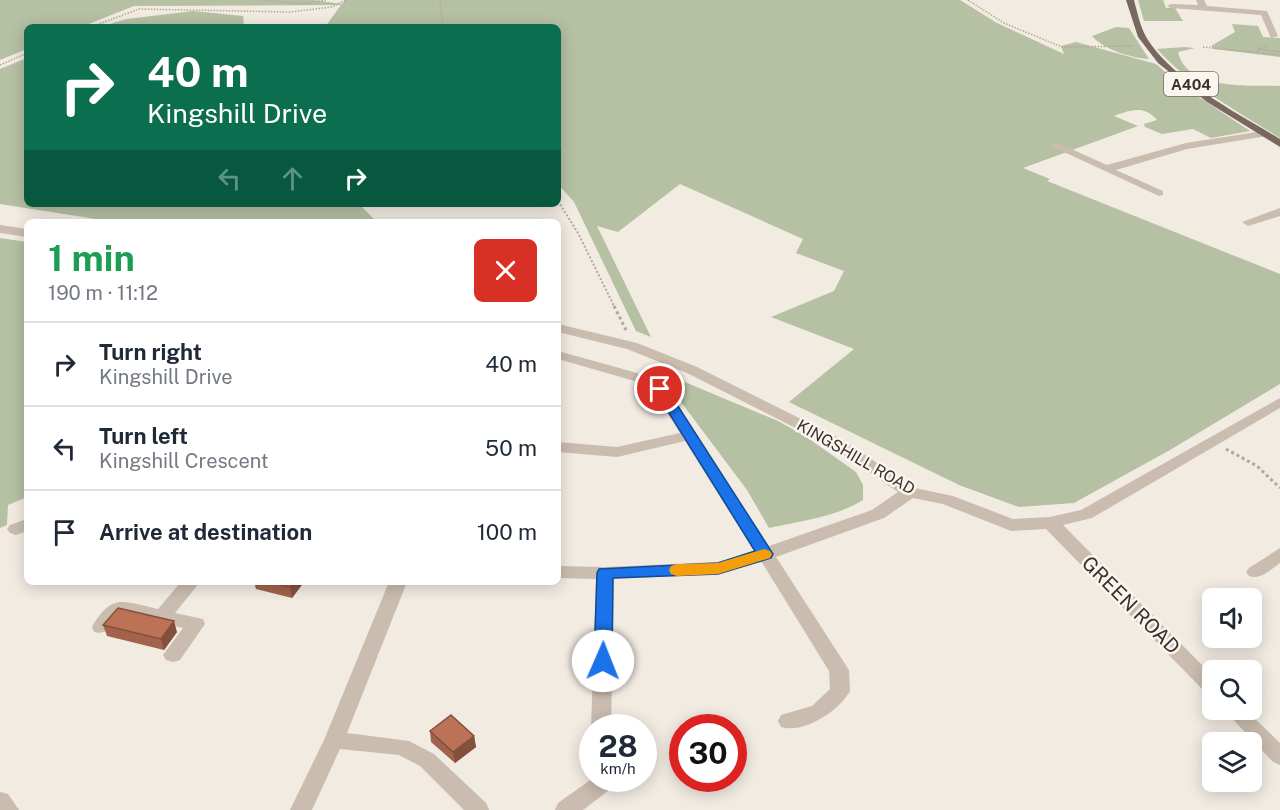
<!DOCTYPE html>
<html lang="en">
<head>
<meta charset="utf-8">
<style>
	:root { --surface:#fff; --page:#f6f6f7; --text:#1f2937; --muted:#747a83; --line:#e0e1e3 }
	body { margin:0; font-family:"Public Sans",sans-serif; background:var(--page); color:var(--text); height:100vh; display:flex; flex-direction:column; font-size:22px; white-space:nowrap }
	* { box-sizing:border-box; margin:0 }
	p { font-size:20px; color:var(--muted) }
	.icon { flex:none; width:33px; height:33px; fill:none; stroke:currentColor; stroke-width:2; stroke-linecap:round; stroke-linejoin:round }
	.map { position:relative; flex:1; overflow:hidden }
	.panel { position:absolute; left:24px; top:219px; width:537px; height:366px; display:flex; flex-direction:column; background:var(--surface); border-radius:9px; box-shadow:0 3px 15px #0003 }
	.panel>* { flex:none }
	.banner { position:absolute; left:24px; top:24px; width:537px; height:183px; border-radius:9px; box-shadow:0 3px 15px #0003; background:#0b6e4f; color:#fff; overflow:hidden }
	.buttons { position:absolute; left:1202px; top:588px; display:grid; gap:12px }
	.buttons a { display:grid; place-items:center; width:60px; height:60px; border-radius:9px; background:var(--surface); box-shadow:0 3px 15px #0003; font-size:30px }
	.speed { position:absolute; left:579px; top:714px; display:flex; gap:12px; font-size:30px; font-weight:700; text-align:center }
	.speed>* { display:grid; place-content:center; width:78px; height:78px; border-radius:50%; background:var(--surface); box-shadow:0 3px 15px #0003; line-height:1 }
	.speed small { font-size:15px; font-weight:400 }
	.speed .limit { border:9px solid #d22; background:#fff; color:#111 }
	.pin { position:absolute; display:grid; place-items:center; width:51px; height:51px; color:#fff; margin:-26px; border:3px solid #fff; border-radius:50%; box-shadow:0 2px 6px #0007 }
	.me { position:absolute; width:66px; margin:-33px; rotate:1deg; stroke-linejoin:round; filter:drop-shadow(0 0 4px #0008) }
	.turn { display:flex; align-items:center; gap:21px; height:126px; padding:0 24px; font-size:27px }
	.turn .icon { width:78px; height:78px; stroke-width:2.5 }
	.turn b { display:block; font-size:42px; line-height:51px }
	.lanes { display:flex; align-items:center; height:57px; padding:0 24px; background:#0003; justify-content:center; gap:30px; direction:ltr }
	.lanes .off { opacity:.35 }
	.round { display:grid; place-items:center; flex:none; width:63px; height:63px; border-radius:9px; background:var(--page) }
	.headline { display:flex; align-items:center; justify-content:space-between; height:102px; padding:0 24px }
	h1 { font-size:36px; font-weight:700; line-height:45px; color:#1e9e55 }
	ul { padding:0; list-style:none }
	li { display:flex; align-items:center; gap:18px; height:84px; padding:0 24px; border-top:2px solid var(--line) }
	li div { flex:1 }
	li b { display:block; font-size:22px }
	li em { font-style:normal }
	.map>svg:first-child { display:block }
	.green { fill:#b6c0a3 }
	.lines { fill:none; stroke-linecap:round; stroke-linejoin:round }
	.path-far2 { stroke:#b5a699; stroke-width:1.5; stroke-dasharray:1.5 1.5; stroke-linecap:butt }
	.path-far1 { stroke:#b5a699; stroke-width:2; stroke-dasharray:2 2; stroke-linecap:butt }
	.path { stroke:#b5a699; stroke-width:3; stroke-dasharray:3 3; stroke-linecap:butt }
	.minor { fill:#cabcaf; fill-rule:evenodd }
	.major { fill:#79685f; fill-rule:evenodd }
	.wall { fill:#a2624b }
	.shaded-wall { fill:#84503d }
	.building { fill:#bc7257; stroke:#84503d; stroke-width:1.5 }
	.route { fill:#1a73e8; stroke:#114b97; stroke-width:1.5 }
	.slow { fill:#f59e0b }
	.labels { text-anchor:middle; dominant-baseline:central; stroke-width:5; stroke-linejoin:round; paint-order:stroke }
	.shield { fill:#faf5ef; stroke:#736c66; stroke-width:1.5 }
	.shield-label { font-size:15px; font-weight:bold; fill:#39312c }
	.street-label { font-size:16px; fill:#39312c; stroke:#faf5ef }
	.near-street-label { font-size:20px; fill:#39312c; stroke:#faf5ef }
</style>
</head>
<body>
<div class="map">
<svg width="1280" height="810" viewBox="0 0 1280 810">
	<rect width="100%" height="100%" fill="#f2ebe2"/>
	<g class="green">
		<path d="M0 0H314L342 4 345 0H960L997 23 1064 54 1061 46 1076 42 1156 64 1178 83 1250 131 1211 138 1193 129 1162 134 1145 127 1144 124 1157 120C1144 105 1131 110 1114 116L1138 126 1023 168 1050 179 1047 181 1280 274V384L1170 450 1074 503 1019 507 959 485 789 402 854 349 771 317 834 291 844 271 796 253 803 239 680 184 618 232 597 226 651 337 636 331 574 202 558 184V27H325L341 5 134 6 81 27H27V49L0 60Z"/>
		<path d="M1138 0H1163L1166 8H1175L1183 21H1144Z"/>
		<path d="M193 11 243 16 244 27H99L127 19Z"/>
		<path d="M1232 24 1258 26 1263 37 1280 38V57L1214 49 1211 46 1235 32Z"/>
		<path d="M1116 27 1129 28 1149 59C1132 58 1104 50 1092 36Z"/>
		<path d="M1185 47 1195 48 1178 52C1187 91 1250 85 1280 86V138C1239 112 1190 86 1157 49Z"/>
		<path d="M27 58V204H371L362 207 377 222H115L0 204V69Z"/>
		<path d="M0 238 27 242V497L8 505 7 525 0 528Z"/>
		<path d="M663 378 680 380 778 421 805 436 856 472 863 485V500C836 517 800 521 769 528L747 490Z"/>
	</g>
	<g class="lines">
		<g class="path-far2">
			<path d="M265 0 303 4 326 0"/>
			<path d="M440 0 443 27"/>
			<path d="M968 0 1004 23 1062 47 1133 46"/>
			<path d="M91 27 139 9 290 12 332 7 346 0"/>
			<path d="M1203 47 1280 55"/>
			<path d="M1260 49 1280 52"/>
			<path d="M1258 52V49L1267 46"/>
			<path d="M0 65 27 53"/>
		</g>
		<path class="path-far1" d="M558 201 578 233 615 308"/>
		<g class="path">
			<path d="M614 306 626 330"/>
			<path d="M1226 449 1257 466 1280 488"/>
		</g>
		<g class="minor">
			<path d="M1196 0H1204L1207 6 1267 11 1278 36 1271 38 1261 15 1171 8 1167 6 1171 4 1198 5Z"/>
			<path d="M1263 131 1268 134 1267 136 1187 149 1116 170 1163 191V195L1159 196 1051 146 1056 143 1060 144 1107 165 1186 143Z"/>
			<path d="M1280 208V216L1248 226 1242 222Z"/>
			<path d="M0 225 27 229V237L0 233Z"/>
			<path d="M558 324 637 343 697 367 841 439 915 488 953 496 1013 519 1050 517 1081 510 1280 398V408L1092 518 1063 525 1212 675V695L1205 692 1046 529 1011 531 943 504 913 498 884 518 776 557 849 670 850 691C839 711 804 734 781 727L778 721 781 715 812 706 830 689 829 671 761 561 718 574 614 579 611 728H592V731L591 728 596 579 558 578V566L605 567 718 562 754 551 685 441 617 457 558 452V442L617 447 680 433 654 392 638 382 558 359V351L648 376 665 386 769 546 872 510 898 492 829 445 687 373 627 349 558 332Z"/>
			<path d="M27 519V531L16 535 10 533 7 529 10 525Z"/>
			<path d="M1280 548V563C1270 570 1261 580 1249 576L1246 572 1249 568Z"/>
			<path d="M181 582H200L175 613 203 619 205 624 180 660 173 662 166 660 163 655 183 628 122 615C114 624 108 636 94 632L92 627C112 592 124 602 158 609Z"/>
			<path d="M389 582H407L347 733 409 741 434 754 486 803 489 810H464L420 766 399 755 340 749 312 810H290L324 740Z"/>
			<path d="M1224 710H1246L1280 743V765L1273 762Z"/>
			<path d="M592 772V778H611L608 791 583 810H555L558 803 589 781Z"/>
			<path d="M0 792 8 794 19 810H0Z"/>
		</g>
		<path class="major" d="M1126 0H1134C1138 15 1141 31 1150 43 1178 83 1239 114 1280 139V147L1207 102 1158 63 1138 37Z"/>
	</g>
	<g class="wall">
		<path d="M254 582H304L292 598 256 589Z"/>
		<path d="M103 625 177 632 164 650 107 636Z"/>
		<path d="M430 731 474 736 476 747 455 763 431 742Z"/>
	</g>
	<g class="shaded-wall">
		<path d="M294 582H304L292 598 290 587Z"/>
		<path d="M174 621 177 632 164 650 161 639Z"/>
		<path d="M474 736 476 747 455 763 453 752Z"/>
	</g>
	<g class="building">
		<path d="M268 582H294L290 587Z"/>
		<path d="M118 608 174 621 161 639 103 625Z"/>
		<path d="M451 715 474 736 453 752 430 731Z"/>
	</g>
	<path class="route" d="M660 385 667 389 773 554 771 558 718 574 613 578 612 661 609 666 603 668 597 666 594 661 597 573 599 569 718 563 755 551 654 389Z"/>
	<path class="slow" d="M764 549 770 551 772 554 770 558 718 574 677 576 671 574 669 570 671 566 677 564 718 563Z"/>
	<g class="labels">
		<rect class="shield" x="1164" y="72" width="54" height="24" rx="4.5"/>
		<g class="shield-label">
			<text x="1191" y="84">A404</text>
		</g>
		<g class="street-label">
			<text transform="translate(856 457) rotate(30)">KINGSHILL ROAD</text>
		</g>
		<g class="near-street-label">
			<text transform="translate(1131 605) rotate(45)">GREEN ROAD</text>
		</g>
	</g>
</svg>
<div class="buttons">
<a><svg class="icon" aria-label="sound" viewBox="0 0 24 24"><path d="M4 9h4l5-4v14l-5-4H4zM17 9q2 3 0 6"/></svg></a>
<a><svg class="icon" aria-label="search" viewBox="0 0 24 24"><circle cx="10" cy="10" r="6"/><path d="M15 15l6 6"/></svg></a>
<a><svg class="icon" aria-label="layers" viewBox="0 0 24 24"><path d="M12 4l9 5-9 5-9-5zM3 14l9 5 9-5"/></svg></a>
</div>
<div class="speed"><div>28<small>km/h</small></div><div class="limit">30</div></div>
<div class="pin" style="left:660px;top:389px;background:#d93025"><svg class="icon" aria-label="arrive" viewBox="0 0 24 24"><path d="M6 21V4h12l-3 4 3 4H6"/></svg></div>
<svg class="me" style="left:603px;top:661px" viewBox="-20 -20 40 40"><circle r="19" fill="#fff"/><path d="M0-13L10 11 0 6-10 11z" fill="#1a73e8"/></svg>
<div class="banner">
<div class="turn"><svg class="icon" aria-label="right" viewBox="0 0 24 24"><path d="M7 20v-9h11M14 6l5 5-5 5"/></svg><div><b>40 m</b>Kingshill Drive</div></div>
<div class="lanes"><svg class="icon off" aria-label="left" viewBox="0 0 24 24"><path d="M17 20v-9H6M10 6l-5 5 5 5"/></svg><svg class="icon off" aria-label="ahead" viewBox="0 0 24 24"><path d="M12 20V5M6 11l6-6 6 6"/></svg><svg class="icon" aria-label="right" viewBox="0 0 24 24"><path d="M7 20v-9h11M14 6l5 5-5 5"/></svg></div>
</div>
<section class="panel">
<div class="headline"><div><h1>1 min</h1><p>190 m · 11:12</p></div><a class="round" style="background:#d93025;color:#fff"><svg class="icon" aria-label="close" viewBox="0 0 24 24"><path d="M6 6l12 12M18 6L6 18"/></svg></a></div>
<ul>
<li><svg class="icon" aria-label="right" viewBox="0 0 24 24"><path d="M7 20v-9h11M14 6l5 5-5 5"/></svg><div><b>Turn right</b><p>Kingshill Drive</p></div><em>40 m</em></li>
<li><svg class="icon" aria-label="left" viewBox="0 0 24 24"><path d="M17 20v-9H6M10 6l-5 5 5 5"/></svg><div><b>Turn left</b><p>Kingshill Crescent</p></div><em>50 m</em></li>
<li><svg class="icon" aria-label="arrive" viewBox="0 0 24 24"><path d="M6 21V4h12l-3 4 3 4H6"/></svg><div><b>Arrive at destination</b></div><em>100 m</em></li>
</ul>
</section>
</div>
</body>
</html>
